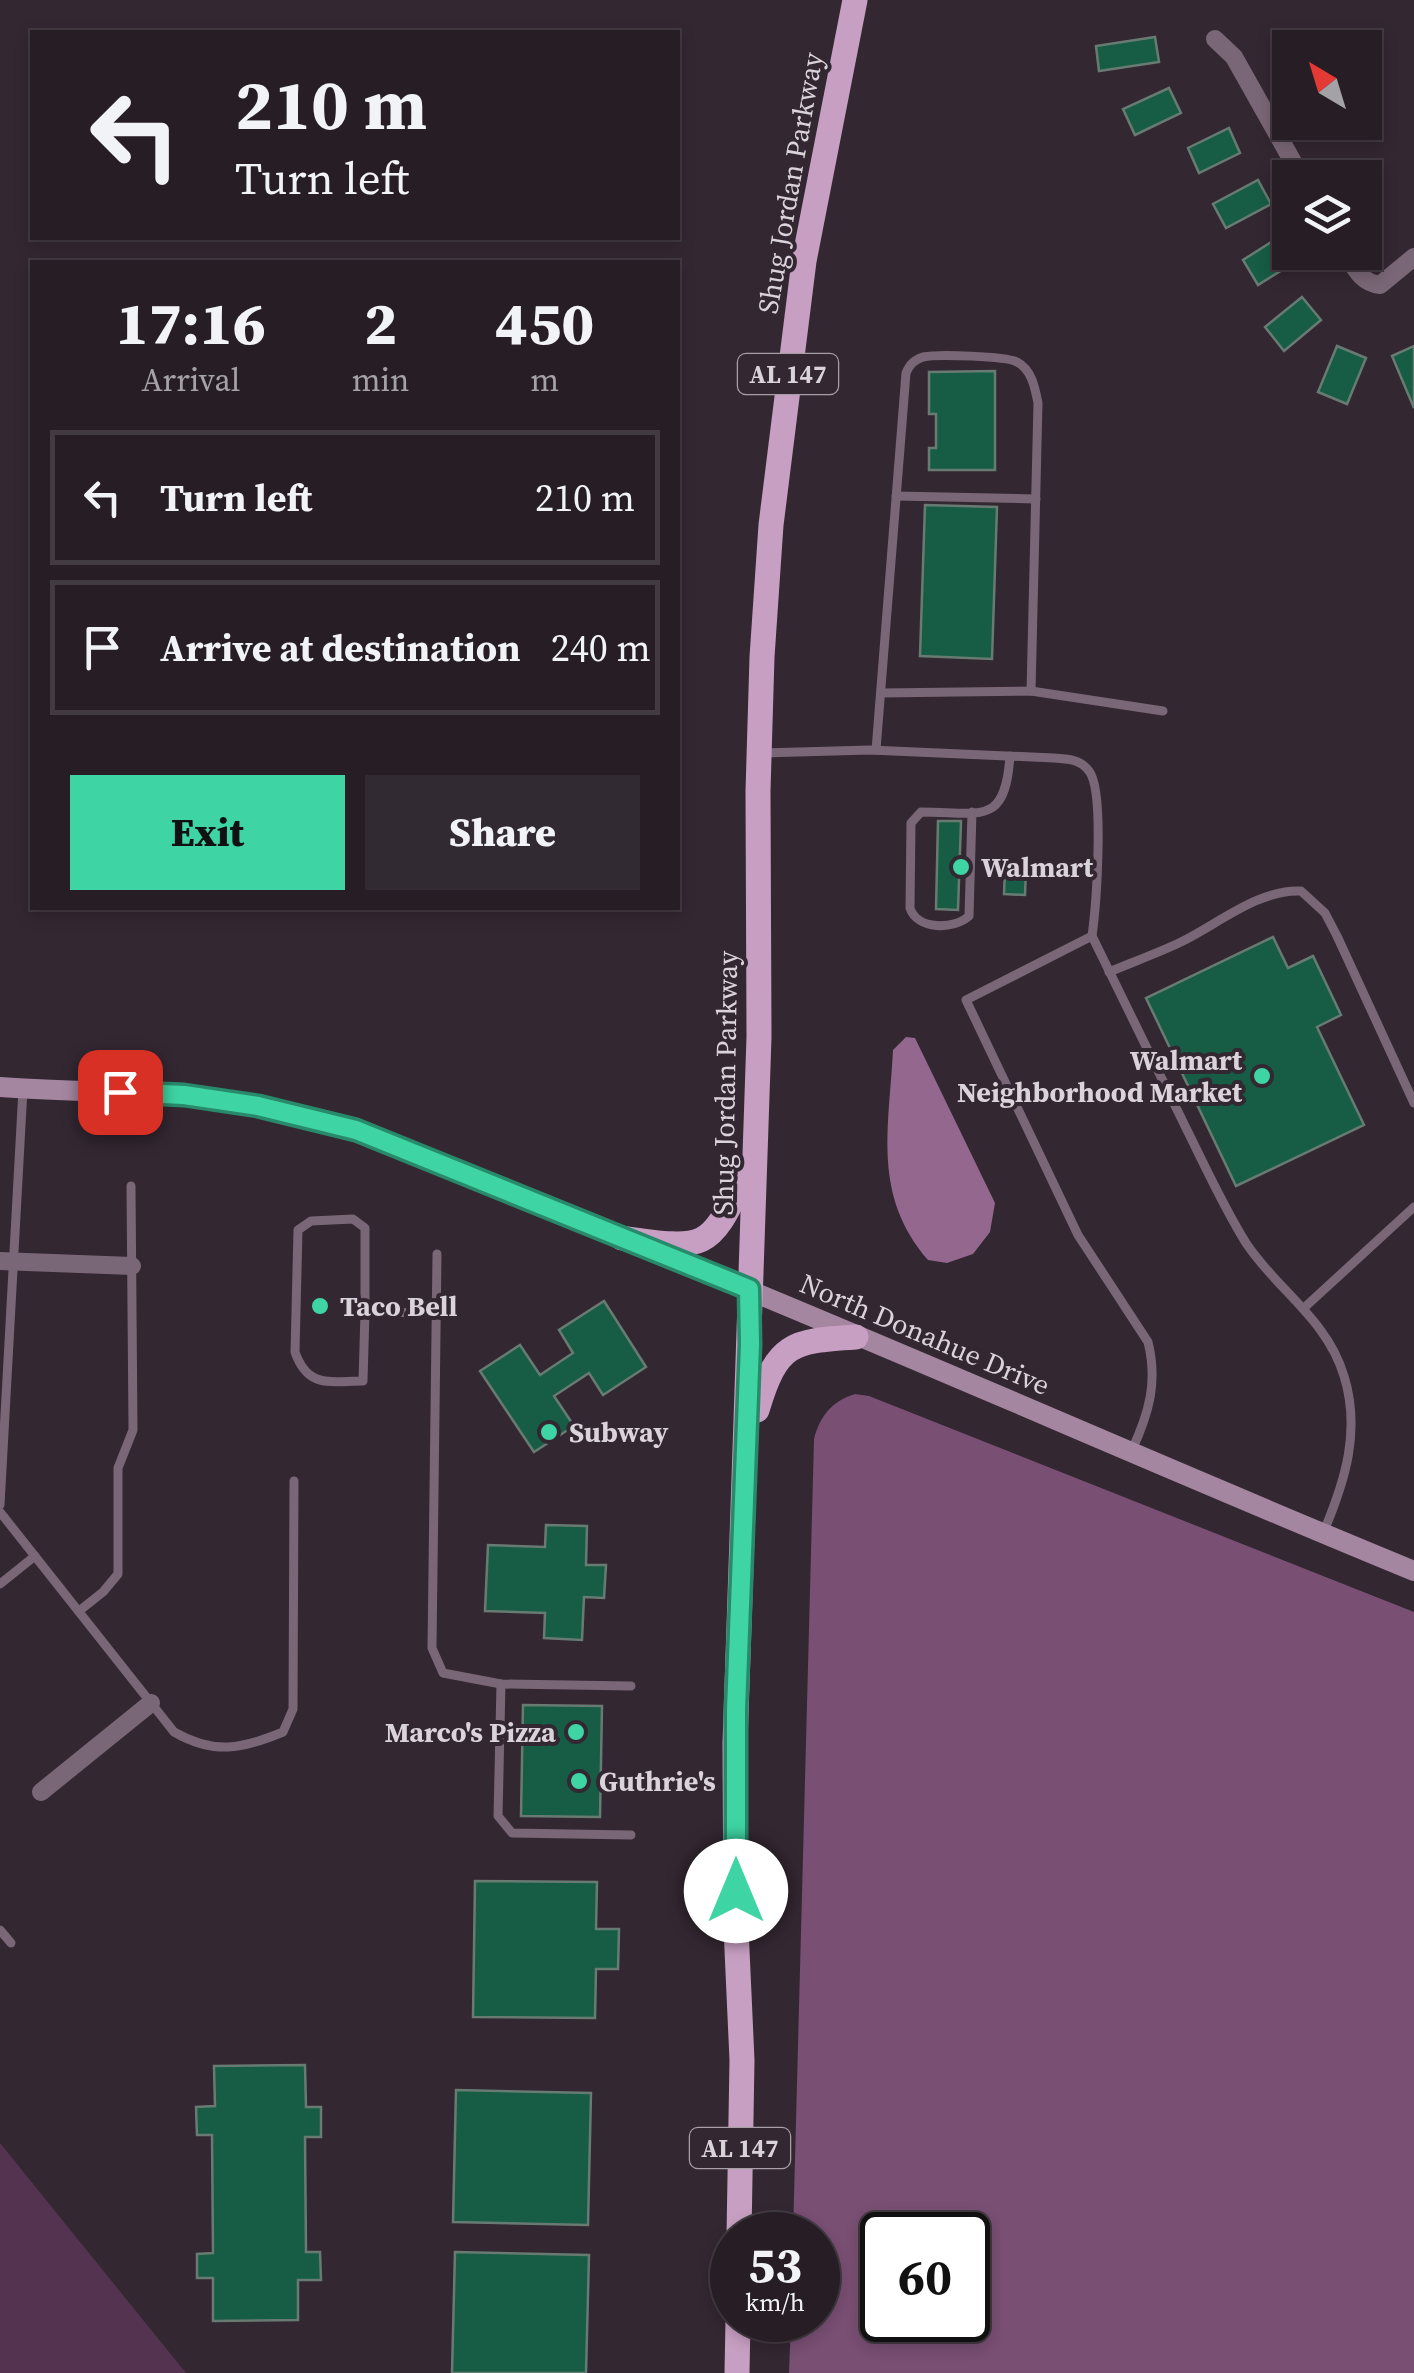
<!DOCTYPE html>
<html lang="en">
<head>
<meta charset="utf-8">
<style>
	:root { --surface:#261d25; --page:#322a32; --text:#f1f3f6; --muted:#a4a2a7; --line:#423b42; --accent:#3ed4a3 }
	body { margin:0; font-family:"Source Serif 4",serif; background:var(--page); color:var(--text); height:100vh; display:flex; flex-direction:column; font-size:38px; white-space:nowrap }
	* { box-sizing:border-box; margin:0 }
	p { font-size:32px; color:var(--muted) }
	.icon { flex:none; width:55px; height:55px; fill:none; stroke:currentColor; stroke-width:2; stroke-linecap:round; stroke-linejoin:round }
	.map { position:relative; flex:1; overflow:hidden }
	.details { position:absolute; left:30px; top:260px; width:650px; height:650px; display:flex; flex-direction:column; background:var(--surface); border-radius:0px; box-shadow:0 5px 15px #0003,0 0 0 2px var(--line) }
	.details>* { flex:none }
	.banner { position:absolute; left:30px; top:30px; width:650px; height:210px; border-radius:0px; box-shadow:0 5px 15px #0003,0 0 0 2px var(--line); background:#261d25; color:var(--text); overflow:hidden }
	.needle { width:65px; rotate:322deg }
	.controls { position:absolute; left:1272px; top:30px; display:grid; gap:20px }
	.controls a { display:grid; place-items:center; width:110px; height:110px; border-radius:0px; background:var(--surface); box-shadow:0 5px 15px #0003,0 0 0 2px var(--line); font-size:50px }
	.speed { position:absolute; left:710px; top:2212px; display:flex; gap:20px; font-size:50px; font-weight:700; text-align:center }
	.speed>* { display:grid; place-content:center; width:130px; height:130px; border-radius:50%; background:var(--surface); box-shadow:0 5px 15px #0003,0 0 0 2px var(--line); line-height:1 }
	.speed small { font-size:25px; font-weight:400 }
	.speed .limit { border:5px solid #111; border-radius:15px; background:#fff; color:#111 }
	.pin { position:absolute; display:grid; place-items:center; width:85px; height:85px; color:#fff; margin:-42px; border-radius:20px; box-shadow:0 5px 15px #0006 }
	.me { position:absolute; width:110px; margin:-55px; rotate:0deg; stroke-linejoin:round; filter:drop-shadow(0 0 8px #0008) }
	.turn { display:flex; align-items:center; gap:35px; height:210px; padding:0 40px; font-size:45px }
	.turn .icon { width:130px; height:130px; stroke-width:2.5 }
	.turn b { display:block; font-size:70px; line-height:85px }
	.eta { display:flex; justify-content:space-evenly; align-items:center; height:170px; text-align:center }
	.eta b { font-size:60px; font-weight:800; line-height:70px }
	.primary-button { display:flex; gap:20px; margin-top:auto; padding:20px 40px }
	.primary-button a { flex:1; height:115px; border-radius:0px; background:var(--accent); color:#111; font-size:40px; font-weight:800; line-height:115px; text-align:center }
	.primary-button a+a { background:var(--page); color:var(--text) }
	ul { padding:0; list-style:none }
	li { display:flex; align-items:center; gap:30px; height:135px; margin:0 20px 15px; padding:0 20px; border:5px solid var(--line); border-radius:0px }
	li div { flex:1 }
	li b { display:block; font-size:38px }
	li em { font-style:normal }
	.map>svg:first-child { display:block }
	.green { fill:#53334f }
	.forest { fill:#794f74; fill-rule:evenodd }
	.water { fill:#93678e }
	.building { fill:#175c45; stroke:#687b73; stroke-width:2.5 }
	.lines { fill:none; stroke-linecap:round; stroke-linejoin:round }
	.lane { stroke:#796676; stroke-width:9 }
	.street { stroke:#796676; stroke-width:18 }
	.secondary { stroke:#a586a1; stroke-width:20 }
	.primary { stroke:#c79fc2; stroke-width:25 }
	.route-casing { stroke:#288a6a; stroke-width:25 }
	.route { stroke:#3ed4a3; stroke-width:18 }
	.poi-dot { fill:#3ed4a3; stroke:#332731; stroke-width:4 }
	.labels { text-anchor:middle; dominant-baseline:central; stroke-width:8; stroke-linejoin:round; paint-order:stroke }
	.shield { fill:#332731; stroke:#a99fa7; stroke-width:2.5 }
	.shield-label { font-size:25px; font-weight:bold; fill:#dbd3da }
	.street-label { font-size:28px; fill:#dbd3da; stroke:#332731 }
	.poi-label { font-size:28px; font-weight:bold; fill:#dbd3da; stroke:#332731; text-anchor:start }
</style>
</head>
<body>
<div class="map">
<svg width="1414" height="2373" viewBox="0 0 1414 2373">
	<rect width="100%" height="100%" fill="#332731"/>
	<path class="green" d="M0 2143 186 2373H0Z"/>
	<path class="forest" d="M855 1394 869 1396 1414 1612V2373H789L791 2320H818V2235H793L814 1439C820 1416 832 1401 855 1394ZM882 2235H968V2320H882Z"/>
	<path class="water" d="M906 1037 915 1038 995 1203 990 1232 973 1254 947 1263 928 1260C872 1195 889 1129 893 1050Z"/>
	<g class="building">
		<path d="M1155 37 1159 62 1099 71 1096 46Z"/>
		<path d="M1169 88 1181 113 1135 135 1123 109Z"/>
		<path d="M1229 128 1240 153 1199 173 1188 148Z"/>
		<path d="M1258 180 1271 204 1226 228 1213 204Z"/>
		<path d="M1290 230V252H1311L1258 285 1243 260Z"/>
		<path d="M1302 297 1321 320 1284 351 1265 327Z"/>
		<path d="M1337 346 1366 358 1347 404 1318 392Z"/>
		<path d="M1414 346V408L1392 356Z"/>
		<path d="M995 371V470H929V448H936V414H929V372Z"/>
		<path d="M925 505 997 507 992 659 920 656Z"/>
		<path d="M938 821H961L958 910 936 909Z"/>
		<path d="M1005 868H1026L1025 895 1004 894Z"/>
		<path d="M1273 937 1288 968 1313 956 1341 1015 1317 1027 1364 1125 1236 1186 1146 998Z"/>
		<path d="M604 1301 646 1367 603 1395 589 1373 554 1396 574 1426 534 1452 480 1371 520 1345 540 1375 573 1353 559 1330Z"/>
		<path d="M546 1525 587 1526 586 1565H606L604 1598 584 1597 582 1640 544 1638 545 1613 485 1611 488 1545 545 1547Z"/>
		<path d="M523 1705 602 1706 600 1817 521 1816Z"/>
		<path d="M475 1881 597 1882 596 1929H619L618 1969H596L595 2018 473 2017Z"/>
		<path d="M305 2065 306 2107H321V2137H305L306 2252H320L321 2280H298V2320L213 2321V2278H197V2254L213 2253 212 2135H197L196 2107 215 2106 214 2066Z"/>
		<path d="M456 2090 591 2093 588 2225 453 2222Z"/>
		<path d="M455 2252 589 2255 586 2373H452Z"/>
	</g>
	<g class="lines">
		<g class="lane">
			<path d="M896 496 1036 499"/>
			<path d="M881 693 1031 691 1163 711"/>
			<path d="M876 750 906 373C910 364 914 360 923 357 937 354 1006 356 1017 362 1032 370 1035 388 1038 403L1031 691"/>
			<path d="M762 753 870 750 1054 758C1068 759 1080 759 1089 771 1105 791 1096 907 1092 936 1123 1000 1155 1064 1186 1128 1205 1166 1223 1206 1246 1243 1277 1290 1327 1319 1344 1376 1361 1431 1345 1481 1324 1531"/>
			<path d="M972 812 969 916C954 930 917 930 910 908L911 823 921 812C981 812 1005 827 1010 756"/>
			<path d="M1092 936 966 1000 1078 1235 1148 1342C1158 1382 1149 1413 1132 1450"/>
			<path d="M1109 972C1133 962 1158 953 1181 942 1218 924 1259 889 1301 891L1325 913 1337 936 1414 1103"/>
			<path d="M437 1254 432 1648 443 1673 501 1684 631 1686"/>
			<path d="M1305 1307 1414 1207"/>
			<path d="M365 1312 363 1381C330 1381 308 1389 295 1352L298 1230 311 1221 353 1219 365 1228V1312L437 1313"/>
			<path d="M0 1505 23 1089"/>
			<path d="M0 1512 174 1732C214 1755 242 1749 283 1732L293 1709 294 1481"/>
			<path d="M0 1584 35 1556"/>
			<path d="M79 1611 103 1592 118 1574V1468L133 1430 131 1186"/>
			<path d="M501 1684 498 1816 512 1833 631 1835"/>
			<path d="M0 1930 11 1943"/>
		</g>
		<g class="street">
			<path d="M1215 39 1234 57 1302 178"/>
			<path d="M1345 252C1355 268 1361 283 1380 285L1414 257"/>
			<path d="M0 1261 132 1266"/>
			<path d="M41 1792 151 1703"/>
		</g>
		<path class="secondary" d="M0 1087C86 1093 172 1090 256 1106 378 1129 503 1190 619 1237 886 1344 1148 1462 1414 1571"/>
		<g class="primary">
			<path d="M622 1238C715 1252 709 1246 750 1166"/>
			<path d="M757 1410C777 1343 791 1341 856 1337"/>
			<path d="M739 2235 742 2060 736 1928 735 1744 759 1037 758 791 762 657 771 525 804 261 855 0"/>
			<path d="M737 2373 738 2320"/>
		</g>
	</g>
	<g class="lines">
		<g class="route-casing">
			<path id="route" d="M120 1092 184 1095 258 1106 356 1130 749 1289 750 1344 736 1710V1891"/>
		</g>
		<use href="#route" class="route"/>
	</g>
	<g class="poi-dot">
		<circle cx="961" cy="867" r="10"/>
		<circle cx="1262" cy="1076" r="10"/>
		<circle cx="320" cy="1306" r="10"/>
		<circle cx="549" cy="1432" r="10"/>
		<circle cx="576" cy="1732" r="10"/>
		<circle cx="579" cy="1781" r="10"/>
	</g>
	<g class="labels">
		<g class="shield">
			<rect x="738" y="354" width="100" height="40" rx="8"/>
			<rect x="690" y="2128" width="100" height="40" rx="8"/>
		</g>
		<g class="shield-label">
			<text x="788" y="374">AL 147</text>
			<text x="740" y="2148">AL 147</text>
		</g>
		<g class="street-label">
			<text transform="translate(790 183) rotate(-80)">Shug Jordan Parkway</text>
			<text transform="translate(725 1083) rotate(-89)">Shug Jordan Parkway</text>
			<text transform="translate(925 1334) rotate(23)">North Donahue Drive</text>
		</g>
		<g class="poi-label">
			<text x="981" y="867">Walmart</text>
			<text x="1242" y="1060" text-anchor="end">Walmart<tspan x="1242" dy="32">Neighborhood Market</tspan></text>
			<text x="340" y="1306">Taco Bell</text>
			<text x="569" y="1432">Subway</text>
			<text x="556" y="1732" text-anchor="end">Marco's Pizza</text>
			<text x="599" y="1781">Guthrie's</text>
		</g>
	</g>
</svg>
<div class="controls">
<a><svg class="needle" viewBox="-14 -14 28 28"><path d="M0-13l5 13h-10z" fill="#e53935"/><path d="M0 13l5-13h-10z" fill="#a4a2a7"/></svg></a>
<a><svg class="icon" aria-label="layers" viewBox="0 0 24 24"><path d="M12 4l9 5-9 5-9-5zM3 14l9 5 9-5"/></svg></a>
</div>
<div class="speed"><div>53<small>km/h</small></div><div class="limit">60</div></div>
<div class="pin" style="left:120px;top:1092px;background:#d93025"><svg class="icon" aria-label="arrive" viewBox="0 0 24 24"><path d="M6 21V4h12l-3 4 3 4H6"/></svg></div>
<svg class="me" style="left:736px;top:1891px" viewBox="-20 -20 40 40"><circle r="19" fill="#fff"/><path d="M0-13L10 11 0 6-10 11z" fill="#3ed4a3"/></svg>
<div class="banner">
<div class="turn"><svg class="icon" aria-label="left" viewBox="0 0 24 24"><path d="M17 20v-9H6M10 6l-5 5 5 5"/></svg><div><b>210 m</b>Turn left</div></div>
</div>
<section class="details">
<div class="eta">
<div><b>17:16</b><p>Arrival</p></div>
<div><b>2</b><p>min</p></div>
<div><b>450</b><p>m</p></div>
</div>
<ul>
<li><svg class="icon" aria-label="left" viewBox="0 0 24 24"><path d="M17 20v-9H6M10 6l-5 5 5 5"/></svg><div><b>Turn left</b></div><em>210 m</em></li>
<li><svg class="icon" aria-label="arrive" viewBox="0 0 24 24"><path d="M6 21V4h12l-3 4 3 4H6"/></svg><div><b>Arrive at destination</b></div><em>240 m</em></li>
</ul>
<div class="primary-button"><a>Exit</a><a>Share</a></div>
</section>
</div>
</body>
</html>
